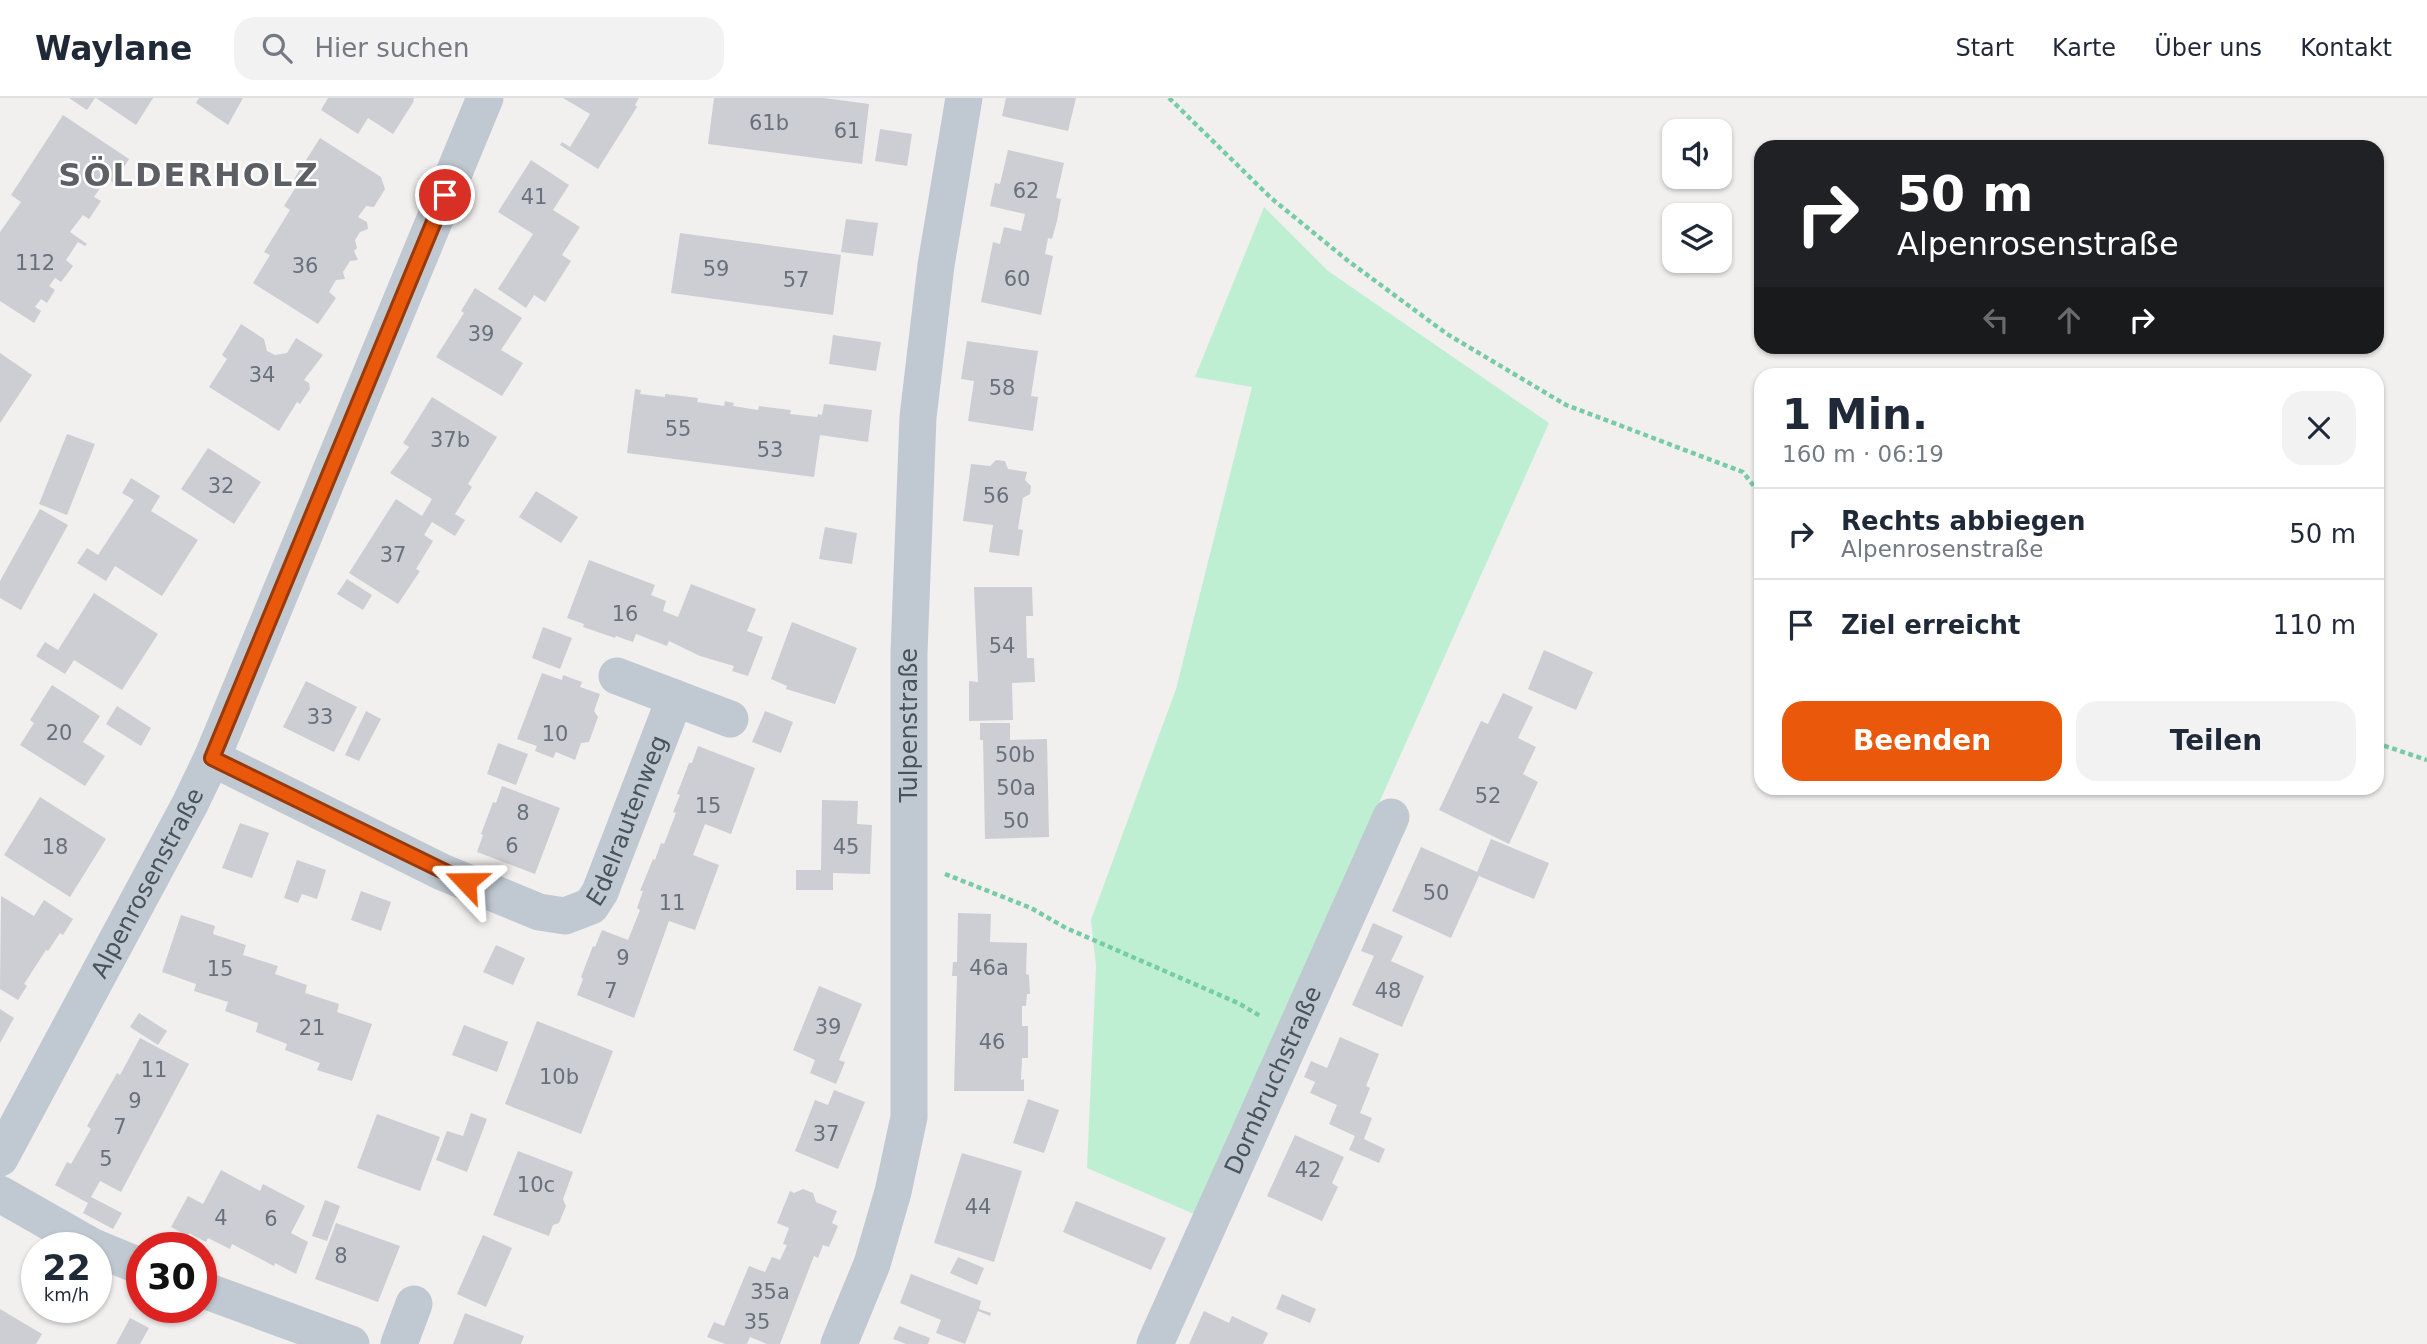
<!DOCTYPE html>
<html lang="de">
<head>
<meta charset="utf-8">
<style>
	:root { --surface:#fff; --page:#f2f2f3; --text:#1f2937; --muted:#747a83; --line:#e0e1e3; --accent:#ea580c }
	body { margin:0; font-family:"DejaVu Sans",sans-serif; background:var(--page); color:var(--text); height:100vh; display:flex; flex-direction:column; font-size:26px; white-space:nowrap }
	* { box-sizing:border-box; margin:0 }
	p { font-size:23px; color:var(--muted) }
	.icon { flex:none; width:38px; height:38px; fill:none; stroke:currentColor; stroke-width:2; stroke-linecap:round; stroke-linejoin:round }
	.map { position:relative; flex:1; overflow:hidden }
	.panel { position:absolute; left:1754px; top:270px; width:630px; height:427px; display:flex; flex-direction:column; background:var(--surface); border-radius:21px; box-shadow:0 2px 5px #0004 }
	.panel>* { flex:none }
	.guide { position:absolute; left:1754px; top:42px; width:630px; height:214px; border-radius:21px; box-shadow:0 2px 5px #0004; background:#202124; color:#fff; overflow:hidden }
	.buttons { position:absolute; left:1662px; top:21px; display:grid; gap:14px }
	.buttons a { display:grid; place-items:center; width:70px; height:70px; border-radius:14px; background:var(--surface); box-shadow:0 2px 5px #0004; font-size:35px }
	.speed { position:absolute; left:21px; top:1134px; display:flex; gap:14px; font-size:35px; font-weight:700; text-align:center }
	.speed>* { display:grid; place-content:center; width:91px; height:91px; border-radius:50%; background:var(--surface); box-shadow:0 2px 5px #0004; line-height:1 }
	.speed small { font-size:18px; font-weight:400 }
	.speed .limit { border:10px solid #d22; background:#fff; color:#111 }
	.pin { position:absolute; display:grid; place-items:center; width:60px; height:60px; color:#fff; margin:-30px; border:4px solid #fff; border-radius:50%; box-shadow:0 2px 7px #0007 }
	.me { position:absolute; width:77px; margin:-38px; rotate:293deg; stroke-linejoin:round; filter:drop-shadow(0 0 5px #0008) }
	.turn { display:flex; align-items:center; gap:24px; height:147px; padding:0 28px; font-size:32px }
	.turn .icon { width:91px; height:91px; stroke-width:2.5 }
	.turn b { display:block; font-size:49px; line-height:60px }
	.lanes { display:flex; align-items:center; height:66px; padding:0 28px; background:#0003; justify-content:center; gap:35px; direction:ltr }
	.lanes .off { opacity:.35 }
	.round { display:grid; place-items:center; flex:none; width:74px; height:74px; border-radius:21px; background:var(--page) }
	.overview { display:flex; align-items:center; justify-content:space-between; height:119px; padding:0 28px }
	h1 { font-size:42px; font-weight:700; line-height:52px }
	.cta { display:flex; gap:14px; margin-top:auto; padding:14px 28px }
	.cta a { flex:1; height:80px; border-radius:21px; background:var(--accent); color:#fff; font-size:28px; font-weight:700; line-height:80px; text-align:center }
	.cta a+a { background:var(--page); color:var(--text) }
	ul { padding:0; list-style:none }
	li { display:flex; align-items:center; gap:21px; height:91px; padding:0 28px; border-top:2px solid var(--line) }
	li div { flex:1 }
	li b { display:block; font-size:26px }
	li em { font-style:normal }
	header { display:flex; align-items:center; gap:42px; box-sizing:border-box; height:98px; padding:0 35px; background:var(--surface); border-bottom:2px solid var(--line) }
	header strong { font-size:33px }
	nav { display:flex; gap:38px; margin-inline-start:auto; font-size:24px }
	.search { width:490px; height:63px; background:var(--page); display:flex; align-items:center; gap:18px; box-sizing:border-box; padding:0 24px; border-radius:21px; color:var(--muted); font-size:26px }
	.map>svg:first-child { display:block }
	.green { fill:#beefd2 }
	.building { fill:#ccced4 }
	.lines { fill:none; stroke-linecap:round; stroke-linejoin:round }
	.path { stroke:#76cda5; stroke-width:4.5; stroke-dasharray:5 3.5; stroke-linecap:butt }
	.minor { stroke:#c0c9d1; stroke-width:37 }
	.route-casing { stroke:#983908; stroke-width:18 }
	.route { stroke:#ea580c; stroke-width:12 }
	.labels { text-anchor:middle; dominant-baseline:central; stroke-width:5; stroke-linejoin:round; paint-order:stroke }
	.number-label { font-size:21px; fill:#68717b }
	.street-label { font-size:24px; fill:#47525d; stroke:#fff }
	.district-label { font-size:32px; font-weight:bold; letter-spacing:2px; fill:#5c5f64; stroke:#fff }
</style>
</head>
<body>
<header>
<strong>Waylane</strong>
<div class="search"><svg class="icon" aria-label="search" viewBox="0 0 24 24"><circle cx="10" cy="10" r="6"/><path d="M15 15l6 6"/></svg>Hier suchen</div>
<nav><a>Start</a><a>Karte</a><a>Über uns</a><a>Kontakt</a></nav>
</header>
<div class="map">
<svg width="2427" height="1246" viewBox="0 0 2427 1246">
	<rect width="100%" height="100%" fill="#f2efef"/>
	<path class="green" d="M1264 109 1328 173 1549 325 1375 714 1201 1119 1087 1070 1096 868 1091 822 1176 591 1252 289 1195 279Z"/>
	<g class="building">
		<path d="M69 0H95L87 12Z"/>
		<path d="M96 0H153L136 27Z"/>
		<path d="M199 0H243L228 27 196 5Z"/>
		<path d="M328 0H414L413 3H414L393 36 368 20 358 36 321 12Z"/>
		<path d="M563 0H639L635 7 637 9 598 71 560 47 562 44 570 49 590 16Z"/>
		<path d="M714 0H824L869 6 862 66 708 46Z"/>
		<path d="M1006 0H1076L1068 33 1002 18Z"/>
		<path d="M63 17 129 61 114 85 107 80 94 99 101 103 89 121 83 117 70 134 87 146 85 148 78 144 66 162 73 168 61 184 55 180 49 188 55 192 47 205 41 201 35 209 41 213 34 225 0 203V134L21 104 11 97Z"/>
		<path d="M880 31 912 36 907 68 875 63Z"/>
		<path d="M320 40 381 79 385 91 374 109 366 108 358 119 367 124 368 131 360 134 355 142 357 150 354 153 358 162 350 163 343 174 345 181 336 182 329 194 336 200 318 226 253 185 270 157 264 154 290 112 284 108 299 84 294 81Z"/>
		<path d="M1008 52 1064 65 1056 100 1061 101 1057 123 1052 141 1048 140 1045 156 1053 158 1041 217 981 204 993 144 1000 146 1004 129 1021 133 1025 116 990 108 995 85 1000 86Z"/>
		<path d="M531 62 569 87 553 112 580 129 562 157 571 163 545 204 534 197 526 210 498 191 533 136 498 114Z"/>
		<path d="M846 121 878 125 873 158 841 154Z"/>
		<path d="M680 135 841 157 833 217 671 195Z"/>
		<path d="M475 190 522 220 501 252 523 265 502 298 436 259 464 215 461 213Z"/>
		<path d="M241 226 264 241 267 253 275 257 287 255 296 240 323 257 304 282 309 285 310 291 300 306 297 304 279 333 209 289 227 261 222 257Z"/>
		<path d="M833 237 881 244 876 273 829 266Z"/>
		<path d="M967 243 1038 253 1031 298 1038 299 1033 333 968 323 974 283 961 281Z"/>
		<path d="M0 255 32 277 0 325Z"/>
		<path d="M635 291 641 292 640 296 665 299V296L698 300 697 304 724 308 725 303 729 304 734 305 733 308 758 312 759 308 791 312 790 316 817 319 818 316 822 317 824 306 872 312 868 344 820 337 814 379 627 355Z"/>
		<path d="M432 299 497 339 468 386 472 389 455 416 465 422 455 438 432 424 424 437 433 443 416 471 420 473 398 506 349 475 396 401 422 418 432 401 390 375 409 349 403 345Z"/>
		<path d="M67 336 95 346 67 417 39 406Z"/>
		<path d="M208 350 261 384 234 426 181 391Z"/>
		<path d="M996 362 1005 363 1008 371 1027 374 1025 382 1031 388 1030 396 1023 400 1018 431 1023 432 1019 458 989 454 993 427 963 423 971 366 990 368Z"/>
		<path d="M131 380 160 398 151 413 198 442 162 498 115 468 106 483 77 465 87 450 98 457 134 402 122 395Z"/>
		<path d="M536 393 578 419 561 445 519 419Z"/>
		<path d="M40 411 68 427 21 512 0 500V483Z"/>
		<path d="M825 429 857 435 852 466 819 461Z"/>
		<path d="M589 462 655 487 651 497 666 503 663 513 678 519 691 486 756 511 747 533 763 539 748 578 732 573 734 568 700 558 669 543 667 548 636 536 633 544 616 538 615 540 583 529 584 526 567 520Z"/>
		<path d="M347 481 372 497 363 512 337 496Z"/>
		<path d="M974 489H1032L1033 518H1026L1027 560H1034L1035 584 1012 585 1013 622 969 623V583L978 584Z"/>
		<path d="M94 495 158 536 122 592 74 562 65 576 36 558 45 544 58 552Z"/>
		<path d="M792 524 857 550 835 606 786 591 787 588 771 581Z"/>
		<path d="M543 529 572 540 560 571 532 560Z"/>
		<path d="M1544 552 1593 574 1576 612 1528 591Z"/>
		<path d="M542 575 562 582 563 577 582 584 580 589 600 596 594 613 598 619 589 644 581 645 575 662 556 654 553 660 535 653 537 648 517 641Z"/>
		<path d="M306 583 357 609 334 654 283 629Z"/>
		<path d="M52 587 100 618 83 644 105 658 85 688 20 647 34 625 30 622Z"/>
		<path d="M1503 595 1533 609 1518 640 1536 649 1523 676 1538 684 1509 746 1439 712 1481 623 1488 626Z"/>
		<path d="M117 608 151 630 141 648 106 626Z"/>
		<path d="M366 613 381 621 359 663 345 657Z"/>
		<path d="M765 613 793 624 781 655 752 644Z"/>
		<path d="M980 625H1010V642L1047 641 1049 739 985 741 983 642H980Z"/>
		<path d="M498 645 528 656 516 687 487 676Z"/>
		<path d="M698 648 755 670 731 736 705 726 693 757 719 767 695 832 669 823 634 920 577 897 583 881 581 879 593 848 595 849 602 832 628 842 640 812 637 810 643 793H640L653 761 655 762 661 745 664 746 676 715 673 714 680 697 677 696 689 665H692Z"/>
		<path d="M502 688 560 710 535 776 477 754 483 737 481 736 493 704 496 705Z"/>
		<path d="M40 699 106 741 70 799 4 757Z"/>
		<path d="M822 702 858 703 857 726 872 727 870 776 833 775V792H796V772H821Z"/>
		<path d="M240 725 269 735 252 780 222 770Z"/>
		<path d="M1491 741 1549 765 1534 801 1479 778 1451 840 1392 813 1421 749 1477 774Z"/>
		<path d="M297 762 326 772 317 801 302 796 298 805 284 800Z"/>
		<path d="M361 793 391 804 381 833 351 822Z"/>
		<path d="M1 798 34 818 44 802 73 821 63 837 60 835 48 853 46 852 24 886 27 888 18 902 0 891Z"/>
		<path d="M958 815 991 816 990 844 1027 845 1026 876 1029 877 1030 896H1027L1026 908H1022V928H1028V960H1022L1021 982 1024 981V993H954L957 878H952L953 864H957Z"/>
		<path d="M181 817 215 828 213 836 246 847 243 857 278 868 275 876 307 887 305 895 339 906 337 914 372 926 352 983 317 972 320 965 285 952 287 946 256 934 258 925 225 913 228 904 194 893 196 886 162 874Z"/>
		<path d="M1373 825 1403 838 1391 863 1424 878 1402 929 1352 907 1374 858 1361 853Z"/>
		<path d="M496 847 525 860 513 887 483 874Z"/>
		<path d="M819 888 862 906 839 962 845 964 836 986 810 975 815 962 793 952Z"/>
		<path d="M0 911 14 920 0 945Z"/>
		<path d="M139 915 167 933 158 947 130 929Z"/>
		<path d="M537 923 613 953 581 1036 505 1006Z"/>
		<path d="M464 927 508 944 497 974 452 957Z"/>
		<path d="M1340 939 1379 956 1366 988 1370 990 1360 1015 1372 1020 1364 1041 1385 1051 1379 1065 1349 1052 1355 1038 1329 1026 1337 1007 1310 995 1315 984 1304 979 1311 963 1327 970Z"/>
		<path d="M140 940 189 966 121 1094 100 1083 91 1099 122 1115 113 1131 83 1115 88 1105 55 1087 67 1064 71 1066 91 1031 87 1028 117 975 120 977Z"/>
		<path d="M834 992 865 1004 838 1071 795 1053 815 1002 828 1007Z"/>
		<path d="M1028 1001 1059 1012 1044 1055 1013 1045Z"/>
		<path d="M471 1015 487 1021 467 1074 436 1062 447 1033 463 1038Z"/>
		<path d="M377 1016 440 1039 420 1093 357 1070Z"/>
		<path d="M1295 1037 1344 1059 1332 1085 1338 1089 1322 1123 1267 1098Z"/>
		<path d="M518 1053 573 1074 563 1101 566 1108 559 1125 553 1127 549 1138 493 1117Z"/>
		<path d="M962 1055 1022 1073 994 1164 934 1145Z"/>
		<path d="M221 1072 260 1093 263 1086 305 1108 291 1135 308 1144 296 1176 275 1165 274 1168 232 1146 230 1151 208 1140 206 1144 189 1135 188 1138 171 1129 188 1098 203 1106Z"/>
		<path d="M803 1091 813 1095 816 1104 837 1113 832 1125 838 1128 829 1149 823 1147 818 1160 814 1158 780 1246H767L750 1239 747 1246H725L707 1239 714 1224 724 1228 749 1168 765 1174 772 1159 780 1162 787 1147 783 1146 789 1130 777 1125 790 1093 794 1095Z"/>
		<path d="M325 1102 340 1108 327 1143 312 1138Z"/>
		<path d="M1076 1103 1166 1140 1151 1172 1063 1134Z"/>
		<path d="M336 1125 400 1148 378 1204 315 1181Z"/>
		<path d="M483 1137 512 1150 486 1209 457 1196Z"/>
		<path d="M958 1159 984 1170 977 1187 950 1175Z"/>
		<path d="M911 1176 981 1203 979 1211 991 1215 990 1218 978 1213 965 1246 936 1235 941 1222 900 1205Z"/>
		<path d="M1282 1196 1316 1211 1310 1225 1276 1211Z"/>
		<path d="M0 1211 42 1236 36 1246H0Z"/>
		<path d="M1204 1213 1229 1225 1232 1218 1268 1235 1263 1246H1189Z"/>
		<path d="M465 1215 524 1238 521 1246H453Z"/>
		<path d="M130 1220 149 1230 140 1246H116Z"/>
		<path d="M899 1228 930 1240 928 1246H906L893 1241Z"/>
	</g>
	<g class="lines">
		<g class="path">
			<path d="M1169 0 1271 100 1347 162 1447 236 1566 307 1743 374 1760 396"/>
			<path d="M2376 645 2427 662"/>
			<path d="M945 776 1031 810 1066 830 1238 905 1262 919"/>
		</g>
		<g class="minor">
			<path d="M617 578 730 621"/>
			<path id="s1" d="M212 660 442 774 539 814 565 818 591 808 600 794 675 600"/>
			<path id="s2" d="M0 1060 190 706 212 660 485 0"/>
			<path d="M0 1096 95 1150"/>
			<path d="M96 1150 142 1169"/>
			<path d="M201 1191 351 1246"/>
			<path d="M399 1246 414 1206"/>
			<path id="s3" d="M839 1246 872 1166 893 1094 909 1019V555L918 319 936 167 964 0"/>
			<path id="s4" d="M1155 1246 1391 719"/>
		</g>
	</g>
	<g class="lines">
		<g class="route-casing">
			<path id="route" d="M445 97 212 660 466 784"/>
		</g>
		<use href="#route" class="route"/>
	</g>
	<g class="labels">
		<g class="number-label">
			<text x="769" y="25">61b</text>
			<text x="847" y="33">61</text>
			<text x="1026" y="93">62</text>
			<text x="534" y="99">41</text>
			<text x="35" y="165">112</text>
			<text x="305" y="168">36</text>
			<text x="716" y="171">59</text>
			<text x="1017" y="181">60</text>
			<text x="796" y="182">57</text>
			<text x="481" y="236">39</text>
			<text x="262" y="277">34</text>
			<text x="1002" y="290">58</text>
			<text x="678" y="331">55</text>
			<text x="450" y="342">37b</text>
			<text x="770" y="352">53</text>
			<text x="221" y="388">32</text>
			<text x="996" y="398">56</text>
			<text x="393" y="457">37</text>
			<text x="625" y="516">16</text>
			<text x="1002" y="548">54</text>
			<text x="320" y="619">33</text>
			<text x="59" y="635">20</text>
			<text x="555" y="636">10</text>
			<text x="1015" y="657">50b</text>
			<text x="1016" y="690">50a</text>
			<text x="1488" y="698">52</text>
			<text x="708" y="708">15</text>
			<text x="523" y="715">8</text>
			<text x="1016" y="723">50</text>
			<text x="512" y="748">6</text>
			<text x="55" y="749">18</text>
			<text x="846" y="749">45</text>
			<text x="1436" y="795">50</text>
			<text x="672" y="805">11</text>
			<text x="623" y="860">9</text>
			<text x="989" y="870">46a</text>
			<text x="220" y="871">15</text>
			<text x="611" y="893">7</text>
			<text x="1388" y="893">48</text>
			<text x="828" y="929">39</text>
			<text x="312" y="930">21</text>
			<text x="992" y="944">46</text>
			<text x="154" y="972">11</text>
			<text x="559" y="979">10b</text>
			<text x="135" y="1003">9</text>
			<text x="120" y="1029">7</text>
			<text x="826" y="1036">37</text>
			<text x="106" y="1061">5</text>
			<text x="1308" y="1072">42</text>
			<text x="536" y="1087">10c</text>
			<text x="978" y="1109">44</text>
			<text x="221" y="1120">4</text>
			<text x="271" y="1121">6</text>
			<text x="341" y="1158">8</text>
			<text x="770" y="1194">35a</text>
			<text x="757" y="1224">35</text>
		</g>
		<g class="street-label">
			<text stroke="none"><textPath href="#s3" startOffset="630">Tulpenstraße</textPath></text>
			<text stroke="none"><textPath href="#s1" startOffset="509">Edelrautenweg</textPath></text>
			<text stroke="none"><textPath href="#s2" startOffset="312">Alpenrosenstraße</textPath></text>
			<text stroke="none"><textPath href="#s4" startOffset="289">Dornbruchstraße</textPath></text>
		</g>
		<g class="district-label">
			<text x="189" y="77">SÖLDERHOLZ</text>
		</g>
	</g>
</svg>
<div class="buttons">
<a><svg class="icon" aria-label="sound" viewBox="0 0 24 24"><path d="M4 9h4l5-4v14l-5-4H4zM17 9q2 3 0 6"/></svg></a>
<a><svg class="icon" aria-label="layers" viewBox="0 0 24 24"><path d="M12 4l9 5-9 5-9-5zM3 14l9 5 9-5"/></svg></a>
</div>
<div class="speed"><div>22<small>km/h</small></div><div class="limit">30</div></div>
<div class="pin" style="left:445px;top:97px;background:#d93025"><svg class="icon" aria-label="arrive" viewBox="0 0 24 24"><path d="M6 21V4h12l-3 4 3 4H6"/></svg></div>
<svg class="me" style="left:466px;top:784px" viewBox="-20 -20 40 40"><path d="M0-17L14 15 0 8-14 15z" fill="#ea580c" stroke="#fff" stroke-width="4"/></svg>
<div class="guide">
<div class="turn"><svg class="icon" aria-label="right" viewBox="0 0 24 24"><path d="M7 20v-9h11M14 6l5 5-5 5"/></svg><div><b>50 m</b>Alpenrosenstraße</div></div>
<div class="lanes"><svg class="icon off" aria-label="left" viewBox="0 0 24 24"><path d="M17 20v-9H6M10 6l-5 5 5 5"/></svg><svg class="icon off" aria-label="ahead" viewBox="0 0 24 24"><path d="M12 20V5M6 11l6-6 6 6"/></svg><svg class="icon" aria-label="right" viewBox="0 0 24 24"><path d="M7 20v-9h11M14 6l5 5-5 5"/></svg></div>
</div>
<section class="panel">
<div class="overview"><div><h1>1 Min.</h1><p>160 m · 06:19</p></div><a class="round"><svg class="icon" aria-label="close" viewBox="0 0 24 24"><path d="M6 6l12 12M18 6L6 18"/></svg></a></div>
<ul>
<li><svg class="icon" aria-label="right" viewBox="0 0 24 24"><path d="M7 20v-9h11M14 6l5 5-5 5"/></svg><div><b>Rechts abbiegen</b><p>Alpenrosenstraße</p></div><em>50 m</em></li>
<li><svg class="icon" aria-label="arrive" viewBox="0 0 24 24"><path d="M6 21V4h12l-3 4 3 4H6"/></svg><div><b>Ziel erreicht</b></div><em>110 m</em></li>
</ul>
<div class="cta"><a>Beenden</a><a>Teilen</a></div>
</section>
</div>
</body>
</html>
